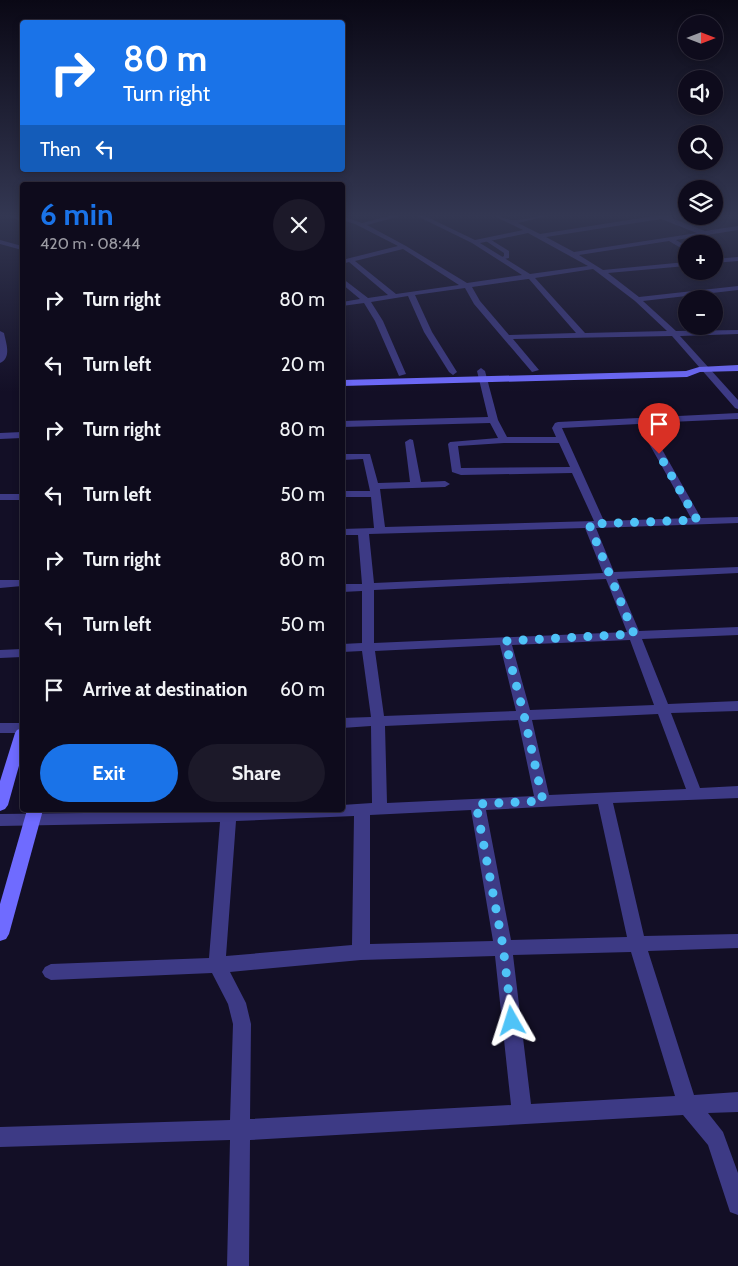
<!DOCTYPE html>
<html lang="en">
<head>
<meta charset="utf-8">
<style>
	:root { --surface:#0e0b1c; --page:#1c1929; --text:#f1f3f6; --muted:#9b9ba3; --line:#2e2b3b; --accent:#1a73e8 }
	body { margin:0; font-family:Cabin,sans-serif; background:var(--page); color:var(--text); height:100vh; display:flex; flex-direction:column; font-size:19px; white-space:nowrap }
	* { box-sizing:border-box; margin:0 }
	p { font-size:16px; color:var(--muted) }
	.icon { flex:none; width:28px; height:28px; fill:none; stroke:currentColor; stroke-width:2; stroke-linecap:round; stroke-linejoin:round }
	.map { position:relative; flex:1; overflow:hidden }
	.panel { position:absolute; left:20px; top:182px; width:325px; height:630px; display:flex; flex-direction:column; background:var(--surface); border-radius:5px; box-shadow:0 2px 8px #0003,0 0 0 1px var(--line) }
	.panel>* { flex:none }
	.hud { position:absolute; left:20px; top:20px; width:325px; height:152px; border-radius:5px; box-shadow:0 2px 8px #0003,0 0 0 1px var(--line); background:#1a73e8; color:#fff; overflow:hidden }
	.needle { width:32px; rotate:90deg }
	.buttons { position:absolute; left:678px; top:15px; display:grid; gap:10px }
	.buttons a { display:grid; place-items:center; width:45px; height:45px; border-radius:50%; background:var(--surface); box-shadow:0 2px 8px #0003,0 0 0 1px var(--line); font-size:25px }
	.pin { position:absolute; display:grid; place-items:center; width:42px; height:42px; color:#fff; margin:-51px -21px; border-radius:50% 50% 50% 0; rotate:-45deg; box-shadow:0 0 5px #0007 }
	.pin .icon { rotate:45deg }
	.me { position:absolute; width:55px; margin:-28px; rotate:354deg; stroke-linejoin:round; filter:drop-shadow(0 0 4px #0008) }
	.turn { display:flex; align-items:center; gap:18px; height:105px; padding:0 20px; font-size:22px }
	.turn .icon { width:65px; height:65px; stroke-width:2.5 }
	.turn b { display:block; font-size:35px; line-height:42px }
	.then { display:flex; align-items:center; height:48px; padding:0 20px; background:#0003; gap:10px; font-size:19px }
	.round { display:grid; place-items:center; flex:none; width:52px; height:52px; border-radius:26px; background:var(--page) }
	.overview { display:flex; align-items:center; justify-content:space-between; height:85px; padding:0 20px }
	h1 { font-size:30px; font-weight:700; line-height:38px; color:var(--accent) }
	.action { display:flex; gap:10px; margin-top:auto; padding:10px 20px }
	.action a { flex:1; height:58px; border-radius:30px; background:var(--accent); color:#fff; font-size:20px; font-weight:700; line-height:58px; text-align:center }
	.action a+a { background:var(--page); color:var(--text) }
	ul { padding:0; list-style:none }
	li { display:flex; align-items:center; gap:15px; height:65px; padding:0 20px }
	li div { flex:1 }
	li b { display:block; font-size:19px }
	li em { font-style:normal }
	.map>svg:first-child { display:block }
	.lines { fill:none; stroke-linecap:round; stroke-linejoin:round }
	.lane { fill:#3d3a85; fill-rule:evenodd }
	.street { fill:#3d3a85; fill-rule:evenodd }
	.secondary { fill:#6f6bff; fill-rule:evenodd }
	.route { stroke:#4fc3f7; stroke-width:9; stroke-dasharray:0 16.2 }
</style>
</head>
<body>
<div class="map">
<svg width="738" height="1266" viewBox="0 0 738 1266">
	<rect width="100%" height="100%" fill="#130f26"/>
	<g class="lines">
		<path class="lane" d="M488 238 509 251V258L500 260V258L504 256V253L486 241Z"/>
		<g class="street">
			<path d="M6 215 22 217V221L7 216Z"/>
			<path d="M393 215H404L367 225 406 246 467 283 522 275 472 243 415 215H423L475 240 523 230 492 215C500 215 508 221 515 220 527 220 538 215 551 215L518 223 540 234 660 215H676L669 217 705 231 738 226V230L676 240 686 246V251L669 241 579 255 603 270 686 262V266L608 273 639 297 738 286V290L643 301 676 331 738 330V334L680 336 738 400V409L735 408 672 336 513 339 539 370 532 372 474 304 465 288 415 295 432 332 457 372 453 375 449 372 424 332 408 296 371 302 383 321 406 374 399 376 375 321 364 303 342 306V302L360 299 342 284V278L368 298 388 295 349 262 342 264V260L398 246 355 224 342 220V216L362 223ZM661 219 697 233 574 252 546 237ZM528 233 588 266 530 274 480 243ZM403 249 459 285 396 294 355 261ZM593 269 635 301 667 331 585 333 535 278ZM528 279H529L576 333 509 335 480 301 472 287Z"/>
			<path d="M0 240 22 246V250L0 244Z"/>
			<path d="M738 257V261L714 263V259Z"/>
			<path d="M0 331 4 333C6 343 12 358 0 363Z"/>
			<path d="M481 368 485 371 498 420 507 437H556L552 428 555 423 558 422 738 413V419L647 423 701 518 738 517V523L596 528 614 572 738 567V573L617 579 639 631 738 627V635L642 639 668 704 738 701V711L671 713 700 788 738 786V798L613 803 644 936 738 934V948L648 951 694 1095 738 1092V1112L708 1113 723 1132 738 1173V1215L730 1212 708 1145 683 1115 250 1140 249 1266H227L230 1140 0 1147V1127L230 1120 233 1024 228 1004 212 973 51 980 45 977 42 972 45 967 51 964 209 958 220 822 0 826V814L342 810V805L372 803 371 726 342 728V718L371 717 362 651 342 652V644L362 643V591L342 592V584H362L358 535H342V529L374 528 371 497H342V491H370L363 459 342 460V454H370L378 483 410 482 405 442 410 439 413 440 421 482 445 481 450 484 445 487 380 489 385 527 594 521 572 473 461 475 452 472 448 444 450 442 498 438 490 423 342 427V421L488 417 477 371ZM638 424 691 518 604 521 562 428ZM504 443H559L570 467 461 468 458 446ZM585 528 603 573 374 583 369 534ZM606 579 627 632 374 643V590ZM630 640 654 705 530 710 512 645ZM500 645 516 711 384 716 375 651ZM658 714 686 789 549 795 532 720ZM518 720 534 796 387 803 385 726ZM598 804 627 937 511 940 486 810ZM471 810 493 941 370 944V815ZM354 816 352 945 226 956 236 821ZM631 952 675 1096 531 1104 513 955ZM495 956 511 1105 250 1119 251 1024 246 1003 230 972 361 960Z"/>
			<path d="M22 432V438L0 439V433Z"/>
			<rect x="0" y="494" width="22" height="6"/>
			<path d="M0 580H22V586L0 588Z"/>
			<path d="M22 649V657L0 658V650Z"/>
			<rect x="0" y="723" width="22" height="10"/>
		</g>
		<g class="secondary">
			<path d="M738 365V371L700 372 687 377 342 386V380L686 371 699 367Z"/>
			<path d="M22 728V755L8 805 5 809 0 811V781L15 733 17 730Z"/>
			<path d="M27 810H43L9 934 6 939 0 941V904Z"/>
		</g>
	</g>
	<linearGradient id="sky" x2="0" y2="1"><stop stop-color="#0a0815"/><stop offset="0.55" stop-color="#333752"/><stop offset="1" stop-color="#333752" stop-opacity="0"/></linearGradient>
	<rect width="738" height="392" fill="url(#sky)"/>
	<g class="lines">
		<path class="route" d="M512 1021 503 946 476 804 543 801 524 715 505 641 634 634 589 524 697 520 659 454"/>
	</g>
</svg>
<div class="buttons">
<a><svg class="needle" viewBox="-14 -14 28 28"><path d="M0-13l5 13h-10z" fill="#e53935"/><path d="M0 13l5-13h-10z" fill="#9b9ba3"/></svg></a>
<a><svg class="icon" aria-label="sound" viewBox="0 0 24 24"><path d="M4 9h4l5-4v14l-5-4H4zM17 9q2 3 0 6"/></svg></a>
<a><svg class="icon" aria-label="search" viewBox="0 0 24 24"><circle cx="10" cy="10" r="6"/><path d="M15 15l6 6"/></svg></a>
<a><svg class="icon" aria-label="layers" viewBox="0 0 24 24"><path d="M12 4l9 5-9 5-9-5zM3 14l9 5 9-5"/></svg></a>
<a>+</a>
<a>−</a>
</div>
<div class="pin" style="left:659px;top:454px;background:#d93025"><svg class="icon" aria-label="arrive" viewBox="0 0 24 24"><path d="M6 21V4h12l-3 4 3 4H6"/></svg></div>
<svg class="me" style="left:512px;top:1021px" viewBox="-20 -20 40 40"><path d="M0-17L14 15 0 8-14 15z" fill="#4fc3f7" stroke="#fff" stroke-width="4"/></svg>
<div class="hud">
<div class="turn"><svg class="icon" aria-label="right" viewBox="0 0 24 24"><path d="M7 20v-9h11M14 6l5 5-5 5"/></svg><div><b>80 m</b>Turn right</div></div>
<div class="then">Then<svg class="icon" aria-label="left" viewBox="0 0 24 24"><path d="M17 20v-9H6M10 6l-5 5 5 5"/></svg></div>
</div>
<section class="panel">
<div class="overview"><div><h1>6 min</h1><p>420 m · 08:44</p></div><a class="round"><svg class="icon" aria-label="close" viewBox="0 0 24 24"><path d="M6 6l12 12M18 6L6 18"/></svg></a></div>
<ul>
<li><svg class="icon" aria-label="right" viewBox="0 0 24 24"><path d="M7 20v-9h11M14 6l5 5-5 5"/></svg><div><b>Turn right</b></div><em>80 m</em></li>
<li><svg class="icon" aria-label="left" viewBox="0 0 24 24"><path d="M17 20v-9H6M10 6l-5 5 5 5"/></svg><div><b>Turn left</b></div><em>20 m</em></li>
<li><svg class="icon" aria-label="right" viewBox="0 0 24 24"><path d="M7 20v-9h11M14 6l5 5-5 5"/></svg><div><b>Turn right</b></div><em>80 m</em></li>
<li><svg class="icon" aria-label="left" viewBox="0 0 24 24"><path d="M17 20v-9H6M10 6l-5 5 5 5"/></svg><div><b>Turn left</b></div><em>50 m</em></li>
<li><svg class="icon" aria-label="right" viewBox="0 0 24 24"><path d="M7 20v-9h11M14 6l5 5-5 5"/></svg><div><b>Turn right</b></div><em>80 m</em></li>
<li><svg class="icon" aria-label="left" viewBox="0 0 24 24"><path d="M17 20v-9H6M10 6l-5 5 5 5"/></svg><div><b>Turn left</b></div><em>50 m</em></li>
<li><svg class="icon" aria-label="arrive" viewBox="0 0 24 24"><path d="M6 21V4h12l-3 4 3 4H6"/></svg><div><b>Arrive at destination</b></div><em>60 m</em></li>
</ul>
<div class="action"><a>Exit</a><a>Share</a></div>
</section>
</div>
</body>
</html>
